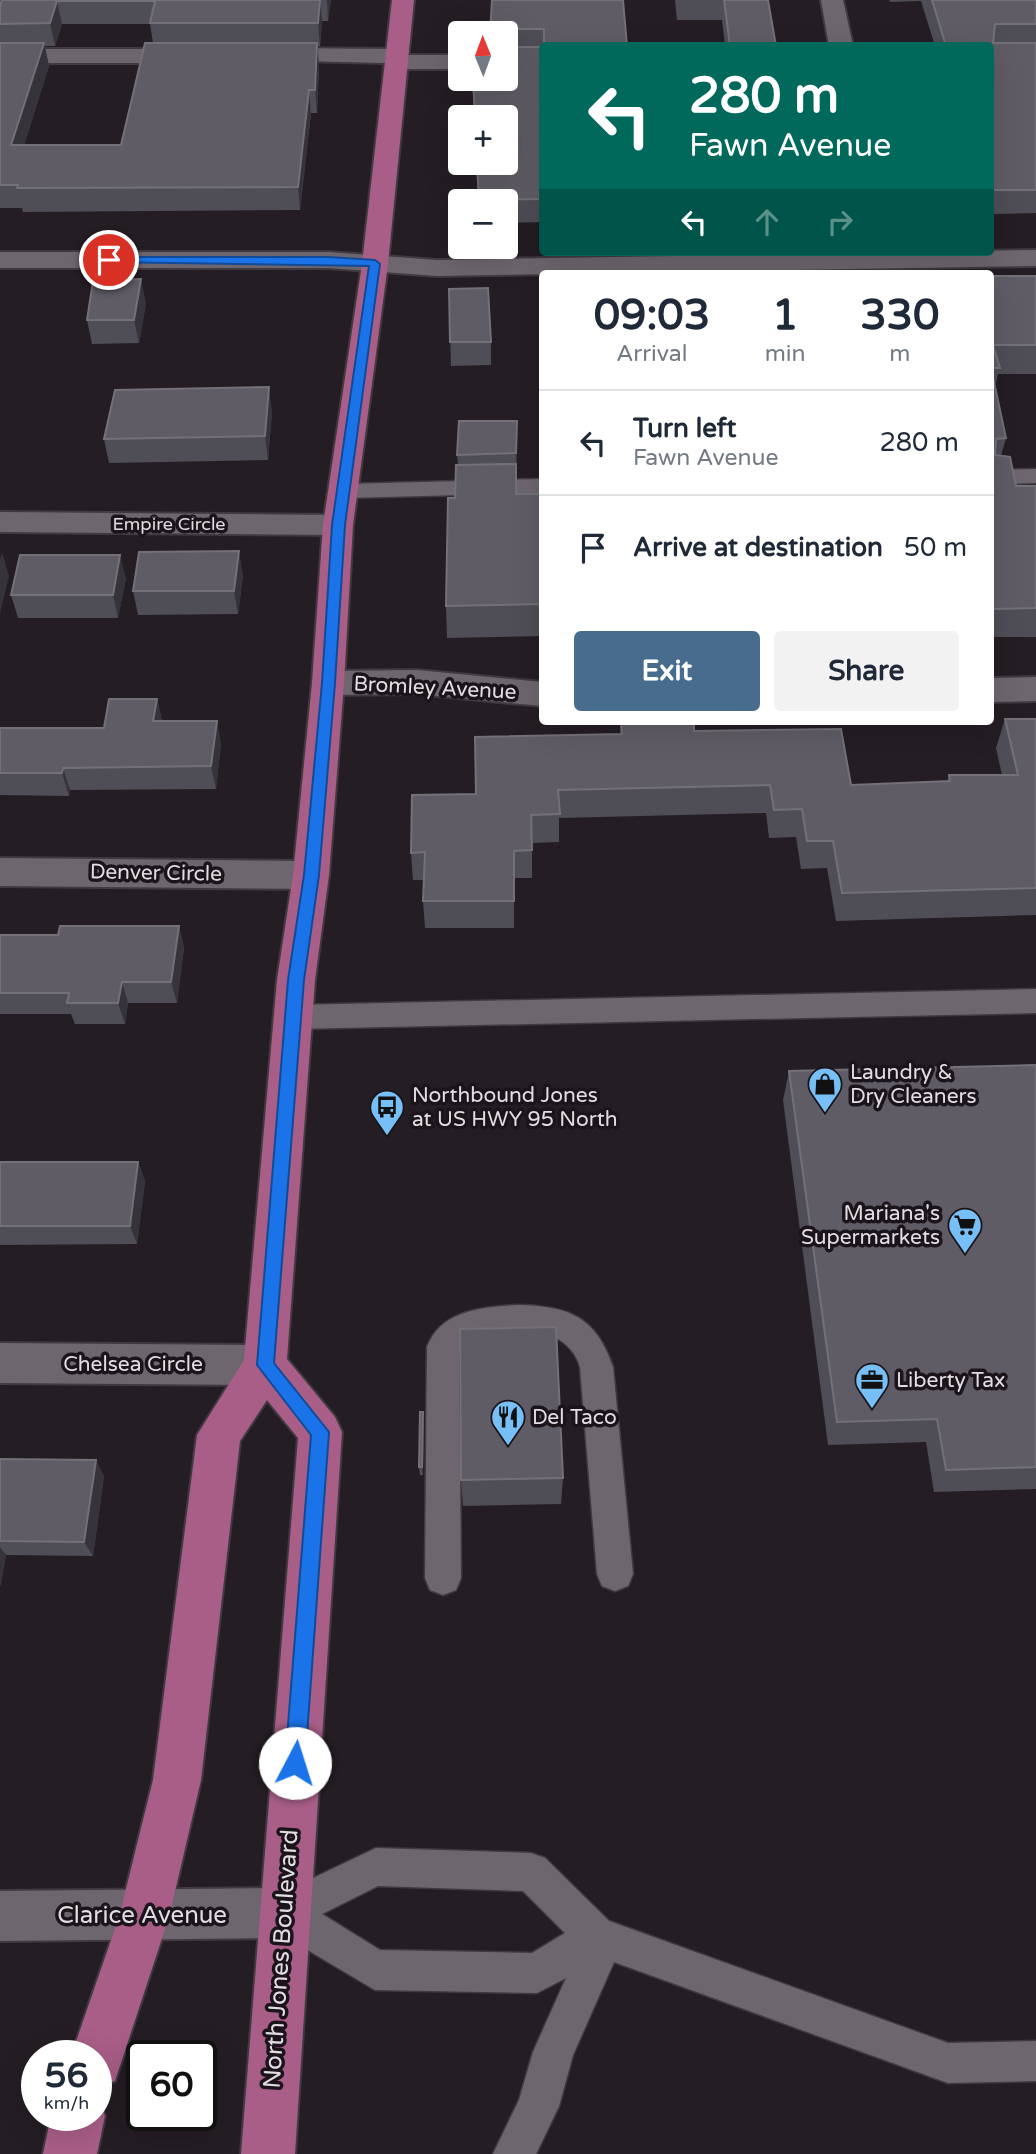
<!DOCTYPE html>
<html lang="en">
<head>
<meta charset="utf-8">
<style>
	:root { --surface:#fff; --page:#f2f2f3; --text:#1f2937; --muted:#747a83; --line:#e0e1e3; --accent:#476c8d }
	body { margin:0; font-family:"Varela Round",sans-serif; background:var(--page); color:var(--text); height:100vh; display:flex; flex-direction:column; font-size:26px; white-space:nowrap }
	* { box-sizing:border-box; margin:0 }
	p { font-size:23px; color:var(--muted) }
	.icon { flex:none; width:38px; height:38px; fill:none; stroke:currentColor; stroke-width:2; stroke-linecap:round; stroke-linejoin:round }
	.map { position:relative; flex:1; overflow:hidden }
	.drawer { position:absolute; left:539px; top:270px; width:455px; height:455px; display:flex; flex-direction:column; background:var(--surface); border-radius:7px; box-shadow:0 7px 28px #0002 }
	.drawer>* { flex:none }
	.top-card { position:absolute; left:539px; top:42px; width:455px; height:214px; border-radius:7px; box-shadow:0 7px 28px #0002; background:#00695c; color:#fff; overflow:hidden }
	.needle { width:46px; rotate:359deg }
	.tools { position:absolute; left:448px; top:21px; display:grid; gap:14px }
	.tools a { display:grid; place-items:center; width:70px; height:70px; border-radius:7px; background:var(--surface); box-shadow:0 7px 28px #0002; font-size:35px }
	.speed { position:absolute; left:21px; top:2040px; display:flex; gap:14px; font-size:35px; font-weight:700; text-align:center }
	.speed>* { display:grid; place-content:center; width:91px; height:91px; border-radius:50%; background:var(--surface); box-shadow:0 7px 28px #0002; line-height:1 }
	.speed small { font-size:18px; font-weight:400 }
	.speed .limit { border:4px solid #111; border-radius:10px; background:#fff; color:#111 }
	.pin { position:absolute; display:grid; place-items:center; width:60px; height:60px; color:#fff; margin:-30px; border:4px solid #fff; border-radius:50%; box-shadow:0 2px 7px #0007 }
	.me { position:absolute; width:77px; margin:-38px; rotate:5deg; stroke-linejoin:round; filter:drop-shadow(0 0 5px #0008) }
	.turn { display:flex; align-items:center; gap:24px; height:147px; padding:0 35px; font-size:32px }
	.turn .icon { width:91px; height:91px; stroke-width:2.5 }
	.turn b { display:block; font-size:49px; line-height:60px }
	.lanes { display:flex; align-items:center; height:66px; padding:0 35px; background:#0003; justify-content:center; gap:35px; direction:ltr }
	.lanes .off { opacity:.35 }
	.eta { display:flex; justify-content:space-evenly; align-items:center; height:119px; text-align:center }
	.eta b { font-size:42px; font-weight:700; line-height:49px }
	.cta { display:flex; gap:14px; margin-top:auto; padding:14px 35px }
	.cta a { flex:1; height:80px; border-radius:7px; background:var(--accent); color:#fff; font-size:28px; font-weight:700; line-height:80px; text-align:center }
	.cta a+a { background:var(--page); color:var(--text) }
	ul { padding:0; list-style:none }
	li { display:flex; align-items:center; gap:21px; height:105px; padding:0 35px; border-top:2px solid var(--line) }
	li div { flex:1 }
	li b { display:block; font-size:26px }
	li em { font-style:normal }
	.map>svg:first-child { display:block }
	.lines { fill:none; stroke-linecap:round; stroke-linejoin:round }
	.lane-casing { stroke:#403a40; stroke-width:3 }
	.street-casing { stroke:#403a40; stroke-width:4 }
	.secondary-casing { stroke:#403a40; stroke-width:4 }
	.primary-casing { stroke:#403a40; stroke-width:4 }
	.lane { fill:#6e666e; fill-rule:evenodd }
	.street { fill:#6e666e; fill-rule:evenodd }
	.secondary { fill:#6e666e; fill-rule:evenodd }
	.primary { fill:#a95e87; fill-rule:evenodd }
	.wall { fill:#4f4d56; fill-rule:evenodd }
	.shaded-wall { fill:#37333b }
	.building { fill:#5f5c65; stroke:#737078; stroke-width:2 }
	.route { fill:#1a73e8; stroke:#114b97; stroke-width:2 }
	.labels { text-anchor:middle; dominant-baseline:central; stroke-width:7; stroke-linejoin:round; paint-order:stroke }
	.far-street-label { font-size:18px; fill:#e2dde2; stroke:#1b141a }
	.street-label { font-size:21px; fill:#e2dde2; stroke:#1b141a }
	.poi-label { font-size:21px; fill:#e2dde2; stroke:#1b141a; text-anchor:start }
	.near-street-label { font-size:24px; fill:#e2dde2; stroke:#1b141a }
</style>
</head>
<body>
<div class="map">
<svg width="1036" height="2154" viewBox="0 0 1036 2154">
	<rect width="100%" height="100%" fill="#241d24"/>
	<g class="lines">
		<g class="lane-casing">
			<g id="lane">
				<path d="M1036 469V483L990 484V470Z"/>
				<path d="M542 479V493L345 498 337 496 333 491 337 486 345 484Z"/>
				<path d="M1036 989V1013L294 1029 284 1025 279 1017 284 1009 294 1005Z"/>
				<path d="M517 1305C568 1306 596 1316 613 1367L633 1574 628 1586 615 1591 602 1586 597 1574 580 1367C577 1355 567 1343 556 1338 535 1330 475 1334 459 1349L461 1578 456 1590 443 1595 430 1590 425 1578 427 1347C441 1310 482 1307 517 1305Z"/>
				<path d="M376 1848 531 1853 545 1858 609 1921 948 2043 1036 2041V2081L948 2083 614 1962 573 2055 559 2106 536 2154H493L519 2100 533 2052 566 1978 537 1993 375 1990 269 1927 263 1913 269 1899ZM378 1886 523 1891 565 1933 532 1953 380 1950 322 1914Z"/>
			</g>
		</g>
		<g class="street-casing">
			<g id="street">
				<path d="M821 0H843L853 46H829Z"/>
				<path d="M266 48 397 49 408 55H460V69H396L385 63 258 60 254 55 258 50Z"/>
				<path d="M0 49H195L203 51 207 56 203 61 195 63H0Z"/>
				<path d="M1036 250V266L437 276 328 268H0V252H328L437 260Z"/>
				<path d="M0 512 338 515 349 518 353 525 349 532 338 535 0 532Z"/>
				<path d="M0 858 311 861 324 865 329 875 324 885 311 889 0 886Z"/>
				<path d="M0 1343 265 1345 280 1351 286 1365 280 1379 265 1385 0 1383Z"/>
			</g>
		</g>
		<g class="secondary-casing">
			<g id="secondary">
				<path d="M417 670 542 682V706L417 694 328 695 316 691 312 683 316 675 328 671Z"/>
				<path d="M1036 677V701L990 702V678Z"/>
				<path d="M283 1888 301 1895 308 1913 301 1931 283 1938 0 1941V1891Z"/>
			</g>
		</g>
		<g class="primary-casing">
			<g id="primary">
				<path d="M392 0H414L388 264 353 525 344 683 329 875 315 980 287 1359 335 1417 342 1432 295 2154H241L298 1438 267 1400 240 1441 201 1780 169 1917 115 2081 96 2088V2056H71L119 1917 153 1780 197 1435 244 1360 277 980 293 875 312 683 323 525 362 264Z"/>
				<path d="M97 2097 105 2116 97 2154H43L51 2116H96Z"/>
			</g>
		</g>
		<use href="#lane" class="lane"/>
		<use href="#street" class="street"/>
		<use href="#secondary" class="secondary"/>
		<use href="#primary" class="primary"/>
	</g>
	<g class="wall">
		<path d="M0 0H331L328 21H322L320 46H318L319 66 317 113H311L300 210 23 212 22 208H0ZM62 24H150L153 43 121 145H24L49 66 45 46H55Z"/>
		<path d="M492 0 627 46H542V222L506 223V201H478L476 163H506V117H474L473 79H506V33H490Z"/>
		<path d="M675 0H768L776 46H725L722 20H677Z"/>
		<path d="M889 0H1036V213L990 214V46H935L921 1 890 2Z"/>
		<path d="M990 276H1036V374H998L995 387 1006 438 1001 456 1016 486H1036V637H990Z"/>
		<path d="M449 289 491 342V365L451 366Z"/>
		<path d="M146 303 139 343 92 344 87 320Z"/>
		<path d="M272 411 268 460 109 463 104 439Z"/>
		<path d="M517 421 516 494H542V636L447 638 446 606 458 465 457 455Z"/>
		<path d="M243 575 238 614 138 615 133 591Z"/>
		<path d="M126 578 118 618H18L11 595Z"/>
		<path d="M157 699 162 721 221 743 216 789 70 790 69 796 0 795V728H104Z"/>
		<path d="M1005 719H1036V915L836 921 827 868 801 869 796 837 769 838 766 813 559 818V842L532 843V878H514V928H425L423 901 424 880H413L411 853 476 794 620 734 621 724 694 731 851 785 947 782 949 775H1002L996 748Z"/>
		<path d="M179 926 184 948 177 1003H128L125 1024H75L71 1014H0V935H58Z"/>
		<path d="M1036 1065V1489L934 1492 926 1442 828 1445 783 1100 789 1071Z"/>
		<path d="M0 1162H138L145 1181 137 1244 0 1245Z"/>
		<path d="M424 1421 423 1475H420L419 1467Z"/>
		<path d="M0 1459 104 1476 93 1556 6 1555 0 1586Z"/>
		<path d="M563 1478 561 1504 463 1506 461 1480Z"/>
	</g>
	<g class="shaded-wall">
		<path d="M320 0 322 21 320 46 318 23Z"/>
		<path d="M327 0H331L328 21Z"/>
		<path d="M57 1 62 24 55 46 50 23Z"/>
		<path d="M44 43 49 66 17 168 11 145Z"/>
		<path d="M317 43 319 66 317 113 315 90Z"/>
		<path d="M309 90 311 113 300 210 298 187Z"/>
		<path d="M141 279 146 303 139 343 134 320Z"/>
		<path d="M269 387 272 411 268 460 265 436Z"/>
		<path d="M239 551 243 575 238 614 234 591Z"/>
		<path d="M2 552 9 576 0 614V559Z"/>
		<path d="M120 555 126 578 118 618 113 595Z"/>
		<path d="M157 699 162 722 153 721Z"/>
		<path d="M217 721 221 743 216 789 211 766Z"/>
		<path d="M63 768 70 790 69 796 62 773Z"/>
		<path d="M179 926 184 948 177 1003 171 982Z"/>
		<path d="M122 982 128 1003 125 1024 118 1003Z"/>
		<path d="M138 1162 145 1181 137 1244 130 1226Z"/>
		<path d="M423 1412 424 1421 423 1475 422 1467Z"/>
		<path d="M96 1460 104 1476 93 1556 84 1542Z"/>
		<path d="M0 1547 6 1555 1 1586 0 1585Z"/>
	</g>
	<g class="building">
		<path d="M2 0H320L318 23H150L155 1H57L50 23 0 24V7Z"/>
		<path d="M492 0H623L627 46H544V29H504V33H490Z"/>
		<path d="M724 0H768L776 46H730Z"/>
		<path d="M932 0H1036V24H995L993 43H1036V190H990V46H946Z"/>
		<path d="M0 43H44L11 145H121L145 43H317L315 90H309L298 187 17 188 18 185H0Z"/>
		<path d="M506 47H542V199L479 200 477 163H506V117H475L473 79H506Z"/>
		<path d="M990 276H1036V345H993L1000 368H991L1006 438 996 439 995 455 1010 457 1016 486H1036V608L990 609Z"/>
		<path d="M141 279 134 320H87L93 281Z"/>
		<path d="M488 288 491 342H450L449 289Z"/>
		<path d="M269 387 265 436 104 439 115 390Z"/>
		<path d="M459 421H517L516 453 457 455Z"/>
		<path d="M516 464V494H542V604L446 606 448 498H455L456 465Z"/>
		<path d="M239 551 234 591H133L139 552Z"/>
		<path d="M20 555H120L113 595H11Z"/>
		<path d="M109 699H157L153 721H217L211 766 63 768 62 773H0V728H104Z"/>
		<path d="M1005 719H1036V888L842 893 833 841H807L802 809 774 810 770 785 558 790 560 814 531 815 532 850 514 851V901H423L425 852 411 853 412 795 476 794 475 737 622 734 621 724 694 723V731L841 729 851 785 950 781 949 775H1018Z"/>
		<path d="M60 926H179L171 982H122L118 1003H67L69 993H0V935H58Z"/>
		<path d="M1036 1065V1467L946 1470 937 1419 837 1422 789 1071Z"/>
		<path d="M0 1162H138L130 1226H0Z"/>
		<path d="M556 1327 563 1478 461 1480 460 1329Z"/>
		<path d="M420 1412H423L422 1467H419Z"/>
		<path d="M0 1459 96 1460 84 1542 0 1541Z"/>
	</g>
	<path class="route" d="M109 257H328L375 260 380 264 345 525 335 683 319 875 304 980 274 1363 329 1432 305 1763 302 1770 295 1773 288 1770 285 1763 311 1435 257 1365 288 980 304 875 322 683 332 525 369 266 105 262V258Z"/>
	<defs>
		<g id="shop-pin" transform="scale(1.75)"><path d="M0 17L-7.5 6A9.5 9.5 0 1 1 7.5 6Z" fill="#77bff7" stroke="#1b141a"/><path d="M-5-2.5h2.3a2.7 3.5 0 0 1 5.4 0H5L5.5 6h-11ZM-1.5-2.5h3a1.5 2.3 0 0 0-3 0Z" fill="#111"/></g>
		<g id="bus-pin" transform="scale(1.75)"><path d="M0 17L-7.5 6A9.5 9.5 0 1 1 7.5 6Z" fill="#77bff7" stroke="#1b141a"/><path d="M-5-6H5V4H4V6H2V4H-2V6H-4V4H-5ZM-3.5-4V0h7V-4ZM-3.5 1.2v1.5H-2V1.2ZM2 1.2v1.5H3.5V1.2Z" fill="#111"/></g>
		<g id="supermarket-pin" transform="scale(1.75)"><path d="M0 17L-7.5 6A9.5 9.5 0 1 1 7.5 6Z" fill="#77bff7" stroke="#1b141a"/><path d="M-6-5.5h2.5l.6 2H6L4.5 2H-2.5L-4.4-4H-6ZM-1.5 3.2a1.3 1.3 0 1 0 .1 0ZM3 3.2a1.3 1.3 0 1 0 .1 0Z" fill="#111"/></g>
		<g id="office-pin" transform="scale(1.75)"><path d="M0 17L-7.5 6A9.5 9.5 0 1 1 7.5 6Z" fill="#77bff7" stroke="#1b141a"/><path d="M-6-3h4V-5.5h4V-3h4V5H-6ZM-1-4.5V-3h2v-1.5ZM-6 0V1H6V0Z" fill="#111"/></g>
		<g id="restaurant-pin" transform="scale(1.75)"><path d="M0 17L-7.5 6A9.5 9.5 0 1 1 7.5 6Z" fill="#77bff7" stroke="#1b141a"/><path d="M-5-6h1v4h1v-4h1v4h1v-4h1v5L-1.5 .5V6h-2V.5L-5-1ZM5-6V6H3V1.5H1.5Q1.5-4 5-6Z" fill="#111"/></g>
	</defs>
	<g fill-rule="evenodd">
		<use href="#shop-pin" x="825" y="1084"/>
		<use href="#bus-pin" x="387" y="1107"/>
		<use href="#supermarket-pin" x="965" y="1225"/>
		<use href="#office-pin" x="872" y="1380"/>
		<use href="#restaurant-pin" x="508" y="1417"/>
	</g>
	<g class="labels">
		<g class="far-street-label">
			<text x="169" y="524">Empire Circle</text>
		</g>
		<g class="street-label">
			<text transform="translate(435 688) rotate(3)">Bromley Avenue</text>
			<text transform="translate(156 873) rotate(1)">Denver Circle</text>
			<text x="133" y="1364">Chelsea Circle</text>
		</g>
		<g class="poi-label">
			<text x="850" y="1072">Laundry &amp;<tspan x="850" dy="24">Dry Cleaners</tspan></text>
			<text x="412" y="1095">Northbound Jones<tspan x="412" dy="24">at US HWY 95 North</tspan></text>
			<text x="940" y="1213" text-anchor="end">Mariana's<tspan x="940" dy="24">Supermarkets</tspan></text>
			<text x="896" y="1380">Liberty Tax</text>
			<text x="532" y="1417">Del Taco</text>
		</g>
		<g class="near-street-label">
			<text x="142" y="1915">Clarice Avenue</text>
			<text transform="translate(281 1959) rotate(-86)">North Jones Boulevard</text>
		</g>
	</g>
</svg>
<div class="tools">
<a><svg class="needle" viewBox="-14 -14 28 28"><path d="M0-13l5 13h-10z" fill="#e53935"/><path d="M0 13l5-13h-10z" fill="#747a83"/></svg></a>
<a>+</a>
<a>−</a>
</div>
<div class="speed"><div>56<small>km/h</small></div><div class="limit">60</div></div>
<div class="pin" style="left:109px;top:260px;background:#d93025"><svg class="icon" aria-label="arrive" viewBox="0 0 24 24"><path d="M6 21V4h12l-3 4 3 4H6"/></svg></div>
<svg class="me" style="left:295px;top:1763px" viewBox="-20 -20 40 40"><circle r="19" fill="#fff"/><path d="M0-13L10 11 0 6-10 11z" fill="#1a73e8"/></svg>
<div class="top-card">
<div class="turn"><svg class="icon" aria-label="left" viewBox="0 0 24 24"><path d="M17 20v-9H6M10 6l-5 5 5 5"/></svg><div><b>280 m</b>Fawn Avenue</div></div>
<div class="lanes"><svg class="icon" aria-label="left" viewBox="0 0 24 24"><path d="M17 20v-9H6M10 6l-5 5 5 5"/></svg><svg class="icon off" aria-label="ahead" viewBox="0 0 24 24"><path d="M12 20V5M6 11l6-6 6 6"/></svg><svg class="icon off" aria-label="right" viewBox="0 0 24 24"><path d="M7 20v-9h11M14 6l5 5-5 5"/></svg></div>
</div>
<section class="drawer">
<div class="eta">
<div><b>09:03</b><p>Arrival</p></div>
<div><b>1</b><p>min</p></div>
<div><b>330</b><p>m</p></div>
</div>
<ul>
<li><svg class="icon" aria-label="left" viewBox="0 0 24 24"><path d="M17 20v-9H6M10 6l-5 5 5 5"/></svg><div><b>Turn left</b><p>Fawn Avenue</p></div><em>280 m</em></li>
<li><svg class="icon" aria-label="arrive" viewBox="0 0 24 24"><path d="M6 21V4h12l-3 4 3 4H6"/></svg><div><b>Arrive at destination</b></div><em>50 m</em></li>
</ul>
<div class="cta"><a>Exit</a><a>Share</a></div>
</section>
</div>
</body>
</html>
